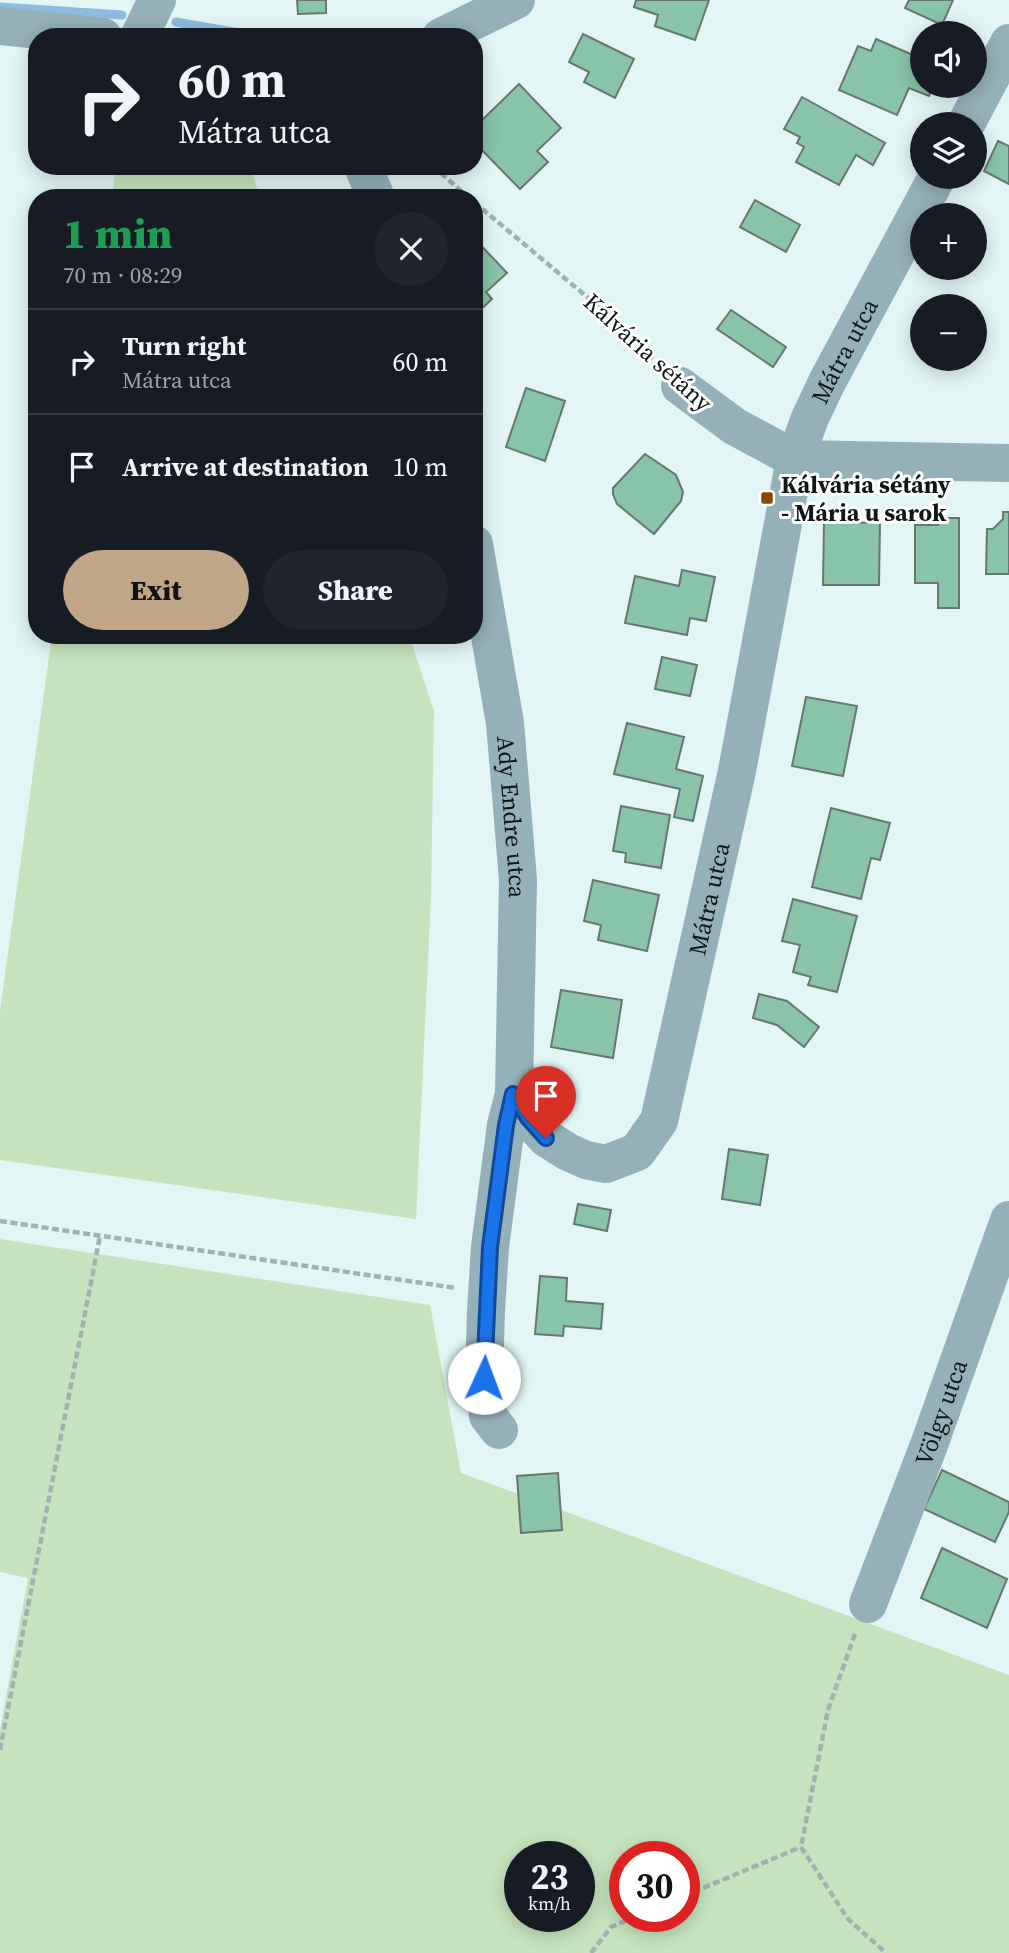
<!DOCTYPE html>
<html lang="en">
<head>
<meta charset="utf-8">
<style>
	:root { --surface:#171b24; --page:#20242c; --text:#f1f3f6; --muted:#9ea1a6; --line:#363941; --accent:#c0a687 }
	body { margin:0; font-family:"Source Serif 4",serif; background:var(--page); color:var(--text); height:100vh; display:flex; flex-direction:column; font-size:26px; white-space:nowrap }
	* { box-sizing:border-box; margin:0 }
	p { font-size:23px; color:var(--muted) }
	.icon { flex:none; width:38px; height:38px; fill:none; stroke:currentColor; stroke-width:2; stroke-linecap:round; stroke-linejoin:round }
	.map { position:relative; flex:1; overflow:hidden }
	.side { position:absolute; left:28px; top:189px; width:455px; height:455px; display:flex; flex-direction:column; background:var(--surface); border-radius:28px; box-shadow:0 4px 18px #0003 }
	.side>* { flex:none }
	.banner { position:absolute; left:28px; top:28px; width:455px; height:147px; border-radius:28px; box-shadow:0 4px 18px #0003; background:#171b24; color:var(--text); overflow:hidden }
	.buttons { position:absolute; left:910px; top:21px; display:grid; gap:14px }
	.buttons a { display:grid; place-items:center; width:77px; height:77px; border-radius:50%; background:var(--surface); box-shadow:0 4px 18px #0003; font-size:35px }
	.speed { position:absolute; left:504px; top:1841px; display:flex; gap:14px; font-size:35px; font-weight:700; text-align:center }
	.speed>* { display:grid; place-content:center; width:91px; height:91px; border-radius:50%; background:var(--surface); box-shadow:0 4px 18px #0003; line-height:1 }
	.speed small { font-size:18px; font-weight:400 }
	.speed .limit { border:10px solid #d22; background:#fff; color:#111 }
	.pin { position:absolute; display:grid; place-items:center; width:60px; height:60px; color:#fff; margin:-72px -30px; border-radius:50% 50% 50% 0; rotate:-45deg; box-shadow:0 0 7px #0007 }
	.pin .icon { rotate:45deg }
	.me { position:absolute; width:77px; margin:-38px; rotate:2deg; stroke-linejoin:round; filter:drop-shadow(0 0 5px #0008) }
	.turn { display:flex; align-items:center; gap:24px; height:147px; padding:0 35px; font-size:32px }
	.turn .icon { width:91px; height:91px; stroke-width:2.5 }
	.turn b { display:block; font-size:49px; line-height:60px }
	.round { display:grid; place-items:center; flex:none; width:74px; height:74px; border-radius:37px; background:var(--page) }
	.headline { display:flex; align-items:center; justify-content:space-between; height:119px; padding:0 35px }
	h1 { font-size:42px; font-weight:800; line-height:52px; color:#1e9e55 }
	.primary-button { display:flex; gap:14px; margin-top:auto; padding:14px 35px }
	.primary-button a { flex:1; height:80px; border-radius:42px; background:var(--accent); color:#111; font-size:28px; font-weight:800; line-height:80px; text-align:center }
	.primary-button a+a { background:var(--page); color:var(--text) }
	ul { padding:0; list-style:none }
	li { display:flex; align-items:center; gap:21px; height:105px; padding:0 35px; border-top:2px solid var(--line) }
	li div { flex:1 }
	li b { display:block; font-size:26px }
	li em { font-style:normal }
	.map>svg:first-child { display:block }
	.green { fill:#c5e4bd; fill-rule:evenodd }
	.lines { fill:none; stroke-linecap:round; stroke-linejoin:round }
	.stream { stroke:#8dbce2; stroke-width:9 }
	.building { fill:#87c4a9; stroke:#67776f; stroke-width:2 }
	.path { stroke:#a0b1b0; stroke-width:4.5; stroke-dasharray:7 3.5; stroke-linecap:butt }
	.minor { stroke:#94b0b8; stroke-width:38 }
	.route-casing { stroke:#114b97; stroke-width:18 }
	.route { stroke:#1a73e8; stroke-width:12 }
	.poi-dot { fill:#844900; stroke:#fff; stroke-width:2.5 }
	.labels { text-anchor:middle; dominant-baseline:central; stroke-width:6; stroke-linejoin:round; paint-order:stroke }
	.street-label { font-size:24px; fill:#0f1616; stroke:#fff }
	.poi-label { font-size:24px; font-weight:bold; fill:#0f1616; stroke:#fff; text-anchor:start }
</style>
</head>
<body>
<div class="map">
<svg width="1009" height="1953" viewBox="0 0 1009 1953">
	<rect width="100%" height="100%" fill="#e1f6f5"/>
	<g class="green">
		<path d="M116 166H250L260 198H112Z"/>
		<path d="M52 635H409L434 711 431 896 416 1219 0 1160V1011Z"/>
		<path d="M0 1239 430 1305 461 1473 1009 1675V1953H0V1729L28 1578 0 1572ZM520 1857H579V1916H520ZM625 1857H684V1916H625Z"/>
	</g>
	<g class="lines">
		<g class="stream">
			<path d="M0 7 122 15"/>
			<path d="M176 22 245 34"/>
		</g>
	</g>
	<g class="building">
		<path d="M297 0H326V13L298 14Z"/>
		<path d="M636 0H709L695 40 655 26 658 15 634 7Z"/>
		<path d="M909 0H953L942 25 905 8Z"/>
		<path d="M583 34 634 59 615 98 584 82 589 72 569 62Z"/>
		<path d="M876 39 922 59V86H933L929 96 909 88 897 115 839 90 858 46 871 51Z"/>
		<path d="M519 84 561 128 537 151 548 162 520 189 474 142V128Z"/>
		<path d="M802 97 885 143 873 165 856 155 839 185 796 162 804 147 797 143 800 137 784 129Z"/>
		<path d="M998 141 1009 146V184L984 171Z"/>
		<path d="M755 200 800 225 786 252 740 227Z"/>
		<path d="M474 238 507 273 486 292 492 299 476 314 474 312Z"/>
		<path d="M731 310 786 347 773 367 717 329Z"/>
		<path d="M526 388 565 401 545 461 506 447Z"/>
		<path d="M645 454 676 475 683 492 681 501 654 534 617 504 613 494V488Z"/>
		<path d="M1003 512H1009V574H986L987 529H993L1003 519Z"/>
		<path d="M938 518H959V608H938V583H915V525H938Z"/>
		<path d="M824 522 880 523 879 585H823Z"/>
		<path d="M682 570 715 577 706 621 690 618 687 635 625 623 635 576 679 586Z"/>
		<path d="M662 657 697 665 690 696 655 689Z"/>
		<path d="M806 697 857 706 843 776 792 766Z"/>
		<path d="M627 723 684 737 676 769 703 776 693 821 674 817 680 789 614 774Z"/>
		<path d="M621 806 670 815 661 868 625 862 626 853 613 851Z"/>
		<path d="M831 808 890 823 880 860 871 858 861 899 812 887Z"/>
		<path d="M593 880 659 895 647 951 598 940 601 925 584 921Z"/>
		<path d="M793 899 857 916 837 992 808 985 811 977 793 972 800 945 782 941Z"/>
		<path d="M561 990 622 1000 613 1058 551 1047Z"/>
		<path d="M759 994 787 1001 819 1027 804 1047 777 1025 753 1018Z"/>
		<path d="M729 1149 768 1155 760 1205 722 1199Z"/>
		<path d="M578 1204 611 1210 607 1231 574 1224Z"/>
		<path d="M540 1276 567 1278 566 1301 603 1304 601 1329 564 1326 563 1336 535 1334Z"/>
		<path d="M942 1470 1009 1502V1512L995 1542 924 1509Z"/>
		<path d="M558 1473 562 1530 521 1533 517 1476Z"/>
		<path d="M942 1548 1007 1579 987 1628 921 1598Z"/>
	</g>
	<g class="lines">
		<g class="path">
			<path d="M433 166 469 198"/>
			<path d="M474 202 612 318 657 363"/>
			<path d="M0 1221 456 1288"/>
			<path d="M855 1634 828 1710 801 1847 848 1919 886 1953"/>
			<path d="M0 1750 100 1236"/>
			<path d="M684 1896 801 1847"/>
			<path d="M591 1953 611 1927 636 1916"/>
		</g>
		<g class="minor">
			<path d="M0 26 103 37"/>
			<path d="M139 37 157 0"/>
			<path d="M441 37 516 0"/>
			<path d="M966 124 1009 43"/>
			<path d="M363 166 376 198"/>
			<path d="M680 386 734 426 795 459 1009 463"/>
			<path id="s1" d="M474 544 505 723 518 880 514 1094 506 1125 490 1247 486 1311 484 1378 488 1416 499 1430"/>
			<path id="s2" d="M514 1094 528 1118 546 1138 568 1152 586 1160 606 1164 637 1152 659 1121 737 771 795 459 810 418 827 382 937 177"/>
			<path id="s3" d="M868 1604 929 1445 1009 1220"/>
		</g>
	</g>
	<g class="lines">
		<g class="route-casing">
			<path id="route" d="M484 1378 490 1247 506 1125 513 1094 528 1118 546 1138"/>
		</g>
		<use href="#route" class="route"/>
	</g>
	<rect class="poi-dot" x="760" y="491" width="14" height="14" rx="3.5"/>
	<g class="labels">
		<g class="street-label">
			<text stroke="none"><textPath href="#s2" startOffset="987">Mátra utca</textPath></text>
			<text transform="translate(648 352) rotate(42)">Kálvária sétány</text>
			<text stroke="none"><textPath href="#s1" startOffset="276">Ady Endre utca</textPath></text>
			<text stroke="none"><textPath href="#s2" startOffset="420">Mátra utca</textPath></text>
			<text stroke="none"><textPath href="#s3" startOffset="205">Völgy utca</textPath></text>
		</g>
		<g class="poi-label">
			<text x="781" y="484">Kálvária sétány<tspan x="781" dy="28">- Mária u sarok</tspan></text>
		</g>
	</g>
</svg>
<div class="buttons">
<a><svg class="icon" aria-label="sound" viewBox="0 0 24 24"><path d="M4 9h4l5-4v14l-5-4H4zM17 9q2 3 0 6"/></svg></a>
<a><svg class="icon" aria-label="layers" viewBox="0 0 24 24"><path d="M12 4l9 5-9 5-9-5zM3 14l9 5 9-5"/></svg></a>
<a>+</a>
<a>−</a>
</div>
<div class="speed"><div>23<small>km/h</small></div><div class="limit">30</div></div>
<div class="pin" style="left:546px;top:1138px;background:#d93025"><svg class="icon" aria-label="arrive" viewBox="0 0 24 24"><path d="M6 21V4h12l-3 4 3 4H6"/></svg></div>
<svg class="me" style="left:484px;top:1378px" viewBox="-20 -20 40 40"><circle r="19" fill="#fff"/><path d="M0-13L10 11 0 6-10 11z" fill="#1a73e8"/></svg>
<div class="banner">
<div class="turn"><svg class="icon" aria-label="right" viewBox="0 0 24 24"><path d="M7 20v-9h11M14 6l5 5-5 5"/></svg><div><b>60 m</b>Mátra utca</div></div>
</div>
<section class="side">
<div class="headline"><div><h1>1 min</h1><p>70 m · 08:29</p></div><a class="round"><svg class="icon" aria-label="close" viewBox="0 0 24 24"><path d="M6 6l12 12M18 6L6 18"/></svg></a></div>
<ul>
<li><svg class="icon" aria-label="right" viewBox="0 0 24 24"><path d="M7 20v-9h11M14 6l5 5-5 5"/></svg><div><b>Turn right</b><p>Mátra utca</p></div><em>60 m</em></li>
<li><svg class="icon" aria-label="arrive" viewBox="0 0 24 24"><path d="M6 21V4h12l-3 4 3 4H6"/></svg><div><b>Arrive at destination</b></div><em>10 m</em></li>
</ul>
<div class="primary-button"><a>Exit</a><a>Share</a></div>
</section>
</div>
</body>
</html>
